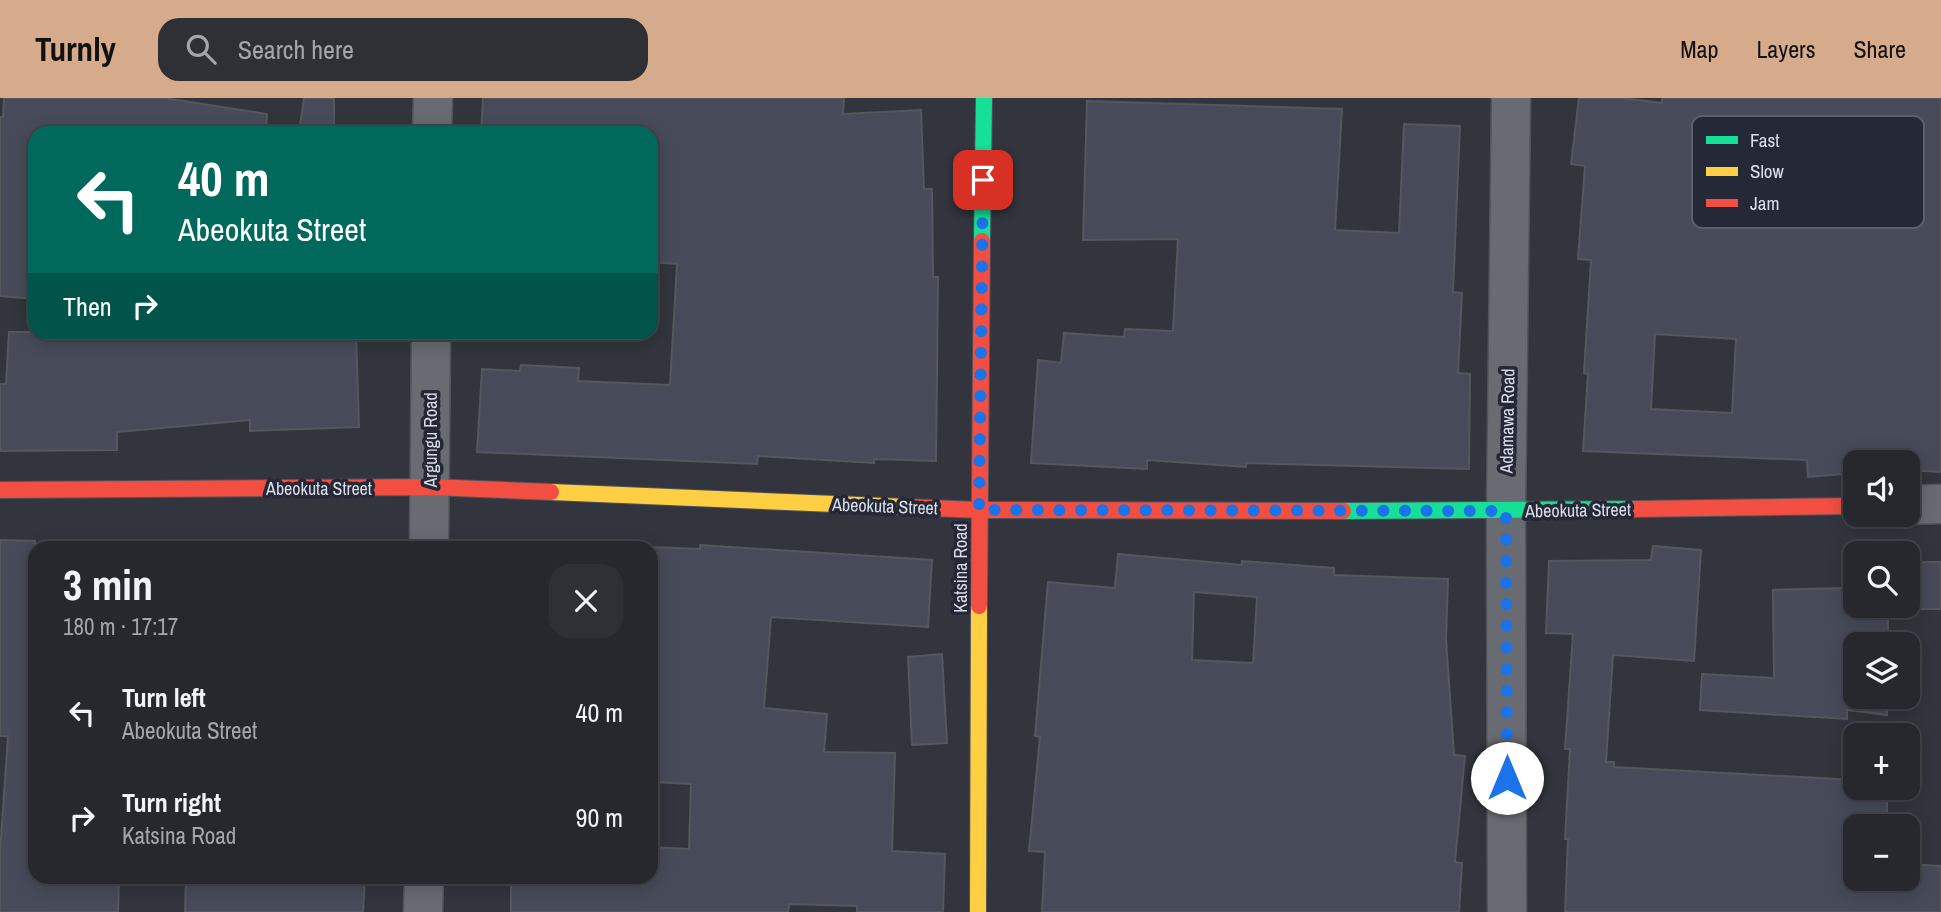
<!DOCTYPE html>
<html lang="en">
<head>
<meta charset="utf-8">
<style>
	:root { --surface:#26282e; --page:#2e3036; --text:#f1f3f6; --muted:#a4a6aa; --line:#42444a; --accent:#d6ab8b }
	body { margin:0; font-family:"Archivo Narrow",sans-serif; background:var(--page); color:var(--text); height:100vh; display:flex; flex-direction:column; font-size:26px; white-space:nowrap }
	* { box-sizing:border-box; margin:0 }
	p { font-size:23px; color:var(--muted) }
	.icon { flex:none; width:38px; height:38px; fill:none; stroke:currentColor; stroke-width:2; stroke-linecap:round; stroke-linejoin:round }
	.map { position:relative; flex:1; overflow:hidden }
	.side { position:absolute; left:28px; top:443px; width:630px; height:343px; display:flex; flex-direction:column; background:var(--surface); border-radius:21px; box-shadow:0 4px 18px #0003,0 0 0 2px var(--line) }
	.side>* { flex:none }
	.hud { position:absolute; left:28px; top:28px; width:630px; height:214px; border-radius:21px; box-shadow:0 4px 18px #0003,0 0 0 2px var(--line); background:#00695c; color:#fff; overflow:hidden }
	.buttons { position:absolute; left:1843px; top:352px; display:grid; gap:14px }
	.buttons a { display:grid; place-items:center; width:77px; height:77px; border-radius:14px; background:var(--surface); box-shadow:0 4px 18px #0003,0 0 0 2px var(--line); font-size:35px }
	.pin { position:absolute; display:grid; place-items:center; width:60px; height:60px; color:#fff; margin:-30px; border-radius:14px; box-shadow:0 4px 10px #0006 }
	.me { position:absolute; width:77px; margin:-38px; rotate:0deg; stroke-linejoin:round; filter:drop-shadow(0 0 5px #0008) }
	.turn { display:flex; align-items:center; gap:24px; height:147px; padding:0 35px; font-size:32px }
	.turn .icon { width:91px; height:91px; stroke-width:2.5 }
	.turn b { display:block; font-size:49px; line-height:60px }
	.then { display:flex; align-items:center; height:66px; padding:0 35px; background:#0003; gap:14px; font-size:26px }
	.round { display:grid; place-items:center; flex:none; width:74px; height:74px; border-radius:21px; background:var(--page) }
	.summary { display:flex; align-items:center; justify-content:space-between; height:119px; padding:0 35px }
	h1 { font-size:42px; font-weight:800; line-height:52px }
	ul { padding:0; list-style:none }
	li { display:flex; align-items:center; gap:21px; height:105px; padding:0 35px }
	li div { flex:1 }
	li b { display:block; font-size:26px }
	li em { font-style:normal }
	header { display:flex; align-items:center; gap:42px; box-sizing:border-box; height:98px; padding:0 35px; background:var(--accent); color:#111 }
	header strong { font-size:33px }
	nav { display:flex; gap:38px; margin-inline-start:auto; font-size:24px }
	.search { width:490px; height:63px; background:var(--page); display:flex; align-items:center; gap:18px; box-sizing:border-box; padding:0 24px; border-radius:21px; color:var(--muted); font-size:26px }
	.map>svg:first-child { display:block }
	.building { fill:#474b59; stroke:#55575e; stroke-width:2; fill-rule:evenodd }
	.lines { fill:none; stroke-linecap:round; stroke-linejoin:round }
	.street-casing { stroke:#51535a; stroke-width:41 }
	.fast-casing { stroke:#51535a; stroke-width:18 }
	.slow-casing { stroke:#51535a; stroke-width:18 }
	.jam-casing { stroke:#51535a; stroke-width:18 }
	.street { stroke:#696b72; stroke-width:38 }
	.fast { stroke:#16e098; stroke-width:16 }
	.slow { stroke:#ffcf43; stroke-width:16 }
	.jam { stroke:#f24e42; stroke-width:16 }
	.route { stroke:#1a73e8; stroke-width:12; stroke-dasharray:0 21.6 }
	.labels { text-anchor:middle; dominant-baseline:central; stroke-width:7; stroke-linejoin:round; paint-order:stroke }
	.street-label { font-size:18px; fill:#dadde7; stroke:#252937 }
	.key { fill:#252937; stroke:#5b5f6c; stroke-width:2 }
	.key-label { font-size:19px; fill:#dadde7 }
</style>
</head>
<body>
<header>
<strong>Turnly</strong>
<div class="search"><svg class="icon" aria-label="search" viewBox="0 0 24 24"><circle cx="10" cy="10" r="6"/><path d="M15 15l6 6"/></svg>Search here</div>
<nav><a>Map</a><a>Layers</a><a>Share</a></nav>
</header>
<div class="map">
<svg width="1941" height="814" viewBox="0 0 1941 814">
	<rect width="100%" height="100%" fill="#32353d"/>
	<g class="building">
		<path d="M4 0H164L267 16 266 35H35V201L0 198V19H3Z"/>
		<path d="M304 0H334V35H299Z"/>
		<path d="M483 0H844L843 16 921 12 924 91H932L933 179H938L936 363 874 361V365L758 358 757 366 477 354 482 271 520 273 521 267 579 270 578 283 670 287 677 166 651 164V35H481Z"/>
		<path d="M1579 0H1621L1662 5V0H1941V374L1908 372V364H1855V375L1808 379 1807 362 1583 353 1588 276 1584 275 1591 162 1578 161 1585 68 1571 66ZM1655 236 1736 241 1732 315 1651 311Z"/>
		<path d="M1087 3 1342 11 1335 132 1399 135 1404 26 1460 28 1453 194 1462 195 1458 275 1470 276 1469 371 1246 365V369L1147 362V371L1031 365 1038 262 1061 265 1064 235 1124 239 1125 231 1173 233 1178 141 1083 142Z"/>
		<path d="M9 234H356L359 329 250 333V322L117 334V352L0 353V286H6Z"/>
		<path d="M0 442 35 443V779H119L118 814H0V754L8 638H0Z"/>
		<path d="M700 447 932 462 928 529 771 519 764 610 827 616 824 654 895 655 892 753 945 756 943 814H857V808L789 806 788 814H511V779H651V749L689 751 691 686 651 684V449L700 451Z"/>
		<path d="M1653 448 1701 452 1694 563 1613 557 1606 664H1614V669L1855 682V690H1887V728H1855V780H1908V766L1941 768V814H1565L1568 741H1565L1570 651H1565L1573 536 1546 535 1549 463 1651 462Z"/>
		<path d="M1118 456 1242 467V463L1334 470V477L1448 481 1446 541 1454 657 1465 658 1455 764 1462 765 1459 814H1042L1045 754 1029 753 1040 639 1035 638 1048 484 1115 490ZM1194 494 1257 499 1253 565 1192 562Z"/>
		<path d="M1843 464H1855V508H1908V464H1941V511H1888V546H1855V598H1888L1887 617 1847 612V621L1700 612 1702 576 1774 580 1773 492 1843 490Z"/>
		<path d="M942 556 947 645 912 647 908 559Z"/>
		<path d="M186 779H365L363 814H185Z"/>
	</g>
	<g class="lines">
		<g class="street-casing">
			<g id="street">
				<path d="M432 35 433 0"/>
				<path d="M1908 407 1941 406"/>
				<path d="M429 450 431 234"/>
				<path d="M423 814 424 779"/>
				<path d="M1507 814 1506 413 1511 0"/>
			</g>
		</g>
		<g class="fast-casing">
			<g id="fast">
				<path d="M982 143 984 0"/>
				<path d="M1343 413 1635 411"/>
			</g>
		</g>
		<g class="slow-casing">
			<g id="slow">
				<path d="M551 394 907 409"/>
				<path d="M978 814 979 508"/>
			</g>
		</g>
		<g class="jam-casing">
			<g id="jam">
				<path d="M0 392 430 389 551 394"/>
				<path d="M907 409 979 412 1343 413"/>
				<path d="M1635 411 1855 408"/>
				<path d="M979 508 982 143"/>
			</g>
		</g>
		<use href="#street" class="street"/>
		<use href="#fast" class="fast"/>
		<use href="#slow" class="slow"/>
		<use href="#jam" class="jam"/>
	</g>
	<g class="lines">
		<path class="route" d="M983 82 979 412 1506 413 1507 680"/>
	</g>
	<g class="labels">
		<g class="street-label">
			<text transform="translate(1507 323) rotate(-89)">Adamawa Road</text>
			<text transform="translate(430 342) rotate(-90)">Argungu Road</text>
			<text x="319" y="390">Abeokuta Street</text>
			<text transform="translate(885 408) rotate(2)">Abeokuta Street</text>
			<text transform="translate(1578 412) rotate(-1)">Abeokuta Street</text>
			<text transform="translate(960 470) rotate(-90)">Katsina Road</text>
		</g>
	</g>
	<rect x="1692" y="18" width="232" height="112" rx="10" class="key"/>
	<rect x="1706" y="38" width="32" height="8" fill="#16e098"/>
	<rect x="1706" y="69" width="32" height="9" fill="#ffcf43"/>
	<rect x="1706" y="101" width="32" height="8" fill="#f24e42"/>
	<g class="key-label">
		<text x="1750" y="49">Fast</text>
		<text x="1750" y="80">Slow</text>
		<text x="1750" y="112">Jam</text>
	</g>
</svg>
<div class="buttons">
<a><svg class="icon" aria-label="sound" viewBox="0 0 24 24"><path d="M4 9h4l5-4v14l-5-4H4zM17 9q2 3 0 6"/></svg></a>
<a><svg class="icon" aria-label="search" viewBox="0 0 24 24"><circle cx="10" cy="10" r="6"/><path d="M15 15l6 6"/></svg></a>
<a><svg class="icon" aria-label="layers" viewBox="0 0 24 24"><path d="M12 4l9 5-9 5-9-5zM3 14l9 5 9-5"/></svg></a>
<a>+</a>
<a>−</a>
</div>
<div class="pin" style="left:983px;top:82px;background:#d93025"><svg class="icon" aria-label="arrive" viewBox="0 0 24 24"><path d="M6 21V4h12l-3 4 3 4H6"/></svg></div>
<svg class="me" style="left:1507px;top:680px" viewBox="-20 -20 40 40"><circle r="19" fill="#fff"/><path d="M0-13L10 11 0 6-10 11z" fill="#1a73e8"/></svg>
<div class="hud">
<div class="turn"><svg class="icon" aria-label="left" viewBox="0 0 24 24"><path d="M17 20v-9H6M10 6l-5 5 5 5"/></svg><div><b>40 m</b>Abeokuta Street</div></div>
<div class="then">Then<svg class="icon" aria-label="right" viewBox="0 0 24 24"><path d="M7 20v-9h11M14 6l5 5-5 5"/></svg></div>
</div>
<section class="side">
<div class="summary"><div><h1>3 min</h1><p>180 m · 17:17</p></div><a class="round"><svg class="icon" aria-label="close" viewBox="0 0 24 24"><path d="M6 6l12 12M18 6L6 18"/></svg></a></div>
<ul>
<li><svg class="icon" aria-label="left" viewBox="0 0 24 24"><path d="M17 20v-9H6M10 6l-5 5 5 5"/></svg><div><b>Turn left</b><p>Abeokuta Street</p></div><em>40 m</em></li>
<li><svg class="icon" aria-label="right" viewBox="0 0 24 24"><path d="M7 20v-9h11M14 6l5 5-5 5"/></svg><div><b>Turn right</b><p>Katsina Road</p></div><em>90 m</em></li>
</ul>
</section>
</div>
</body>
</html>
